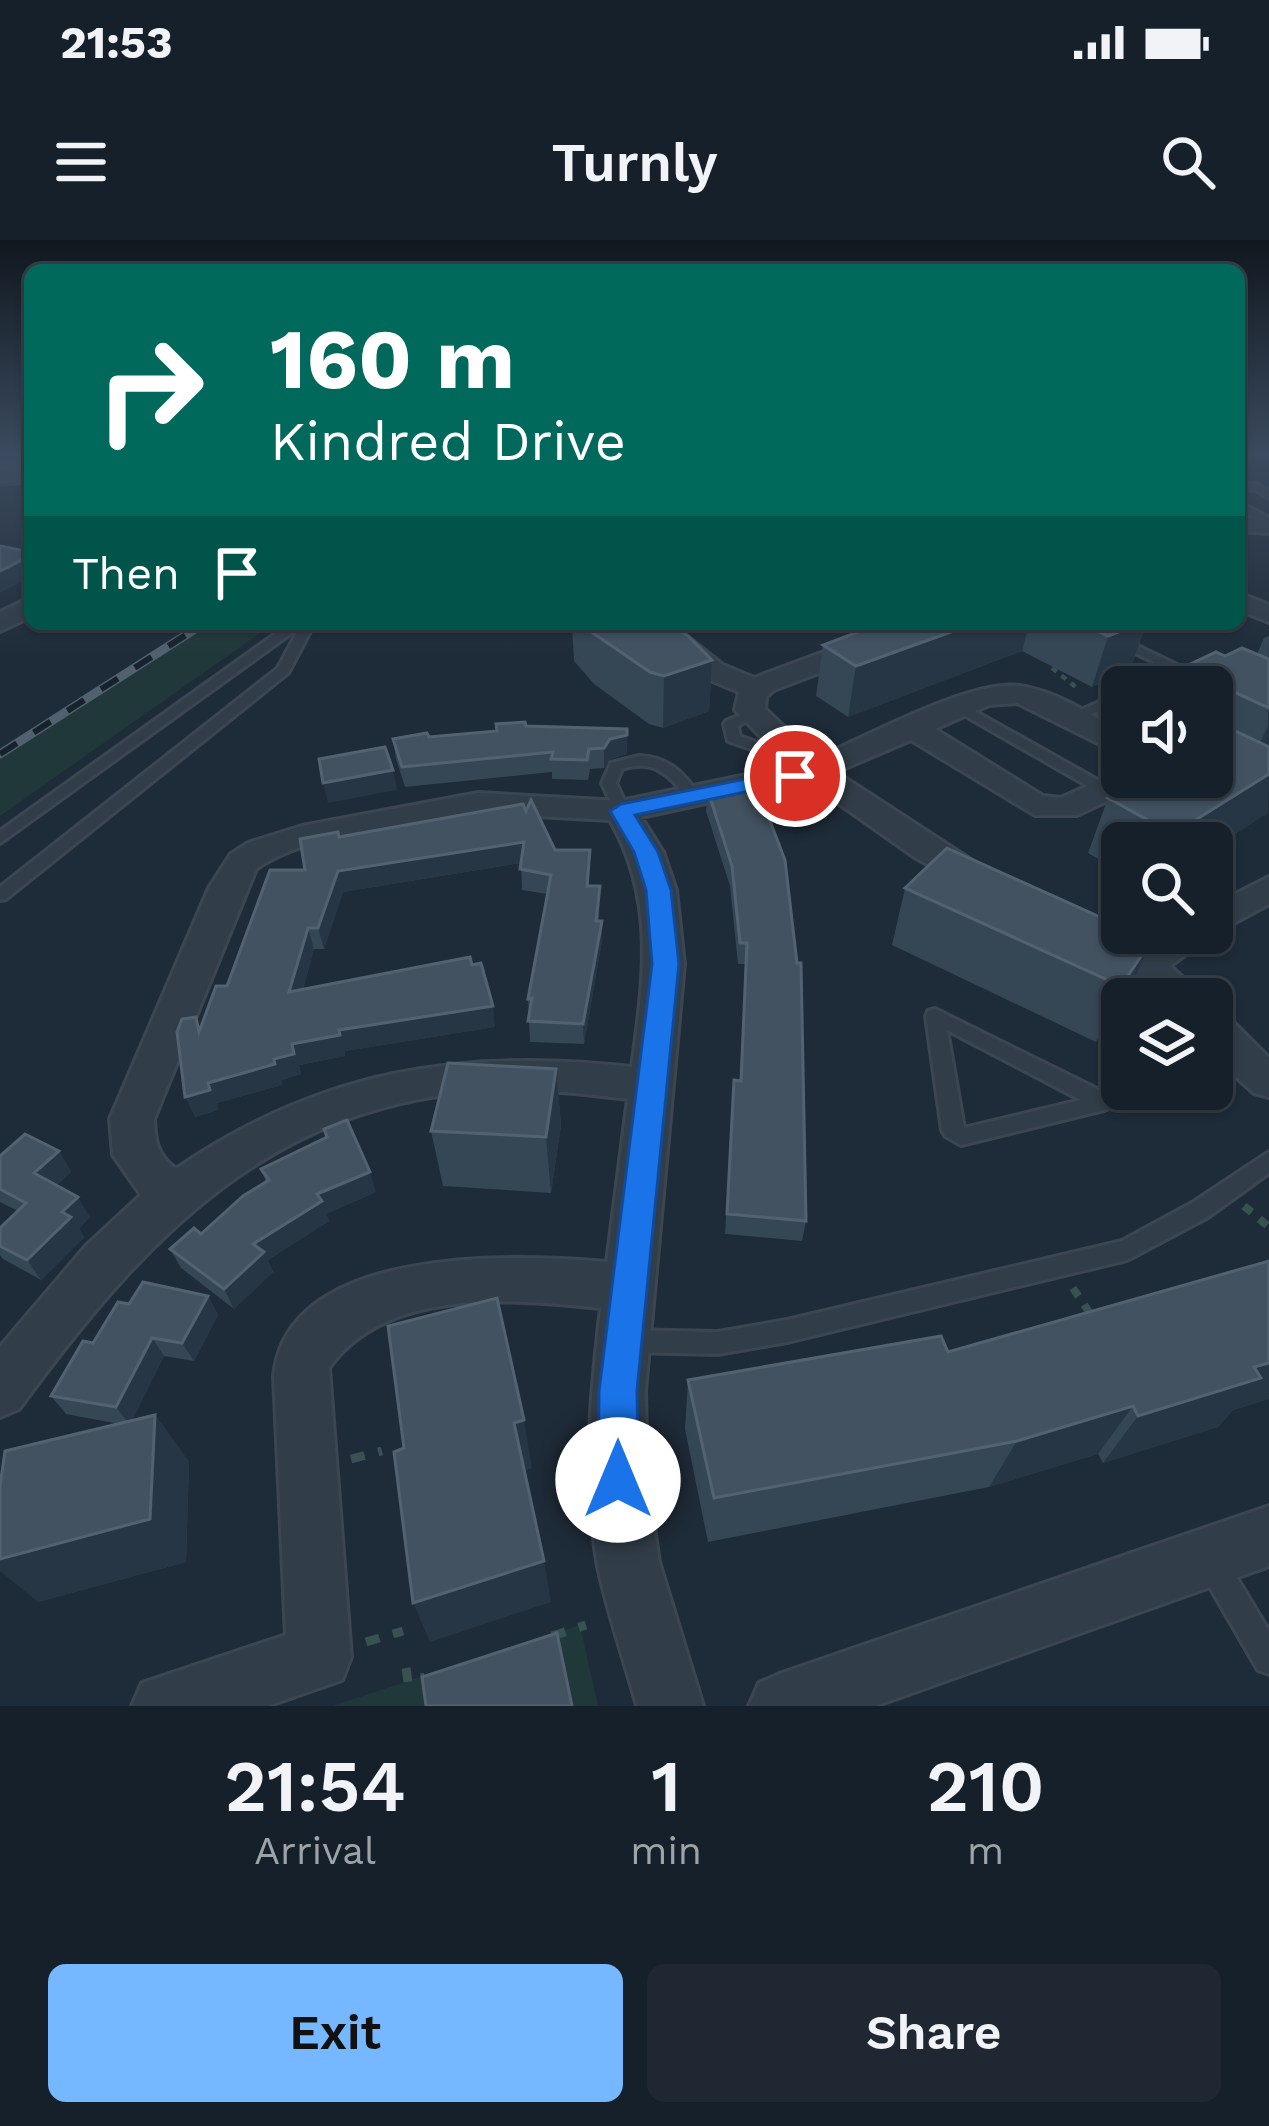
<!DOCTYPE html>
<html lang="en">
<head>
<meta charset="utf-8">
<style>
	:root { --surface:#16202a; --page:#1f2832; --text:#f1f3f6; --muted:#9ea3a8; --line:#353e47; --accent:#76b8ff }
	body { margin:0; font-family:"Work Sans",sans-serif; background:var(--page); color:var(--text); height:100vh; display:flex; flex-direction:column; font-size:45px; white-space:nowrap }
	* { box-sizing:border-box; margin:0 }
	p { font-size:39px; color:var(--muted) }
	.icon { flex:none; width:66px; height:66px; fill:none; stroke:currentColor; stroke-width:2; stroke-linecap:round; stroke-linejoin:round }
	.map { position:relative; height:1466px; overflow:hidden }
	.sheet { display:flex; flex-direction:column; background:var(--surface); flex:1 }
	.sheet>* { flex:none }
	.guide { position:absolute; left:24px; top:24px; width:1221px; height:366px; border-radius:18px; box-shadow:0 3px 9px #0004,0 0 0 3px var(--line); background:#00695c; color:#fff; overflow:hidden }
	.fabs { position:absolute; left:1101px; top:426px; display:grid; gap:24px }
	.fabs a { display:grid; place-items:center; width:132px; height:132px; border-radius:18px; background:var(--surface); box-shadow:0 3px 9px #0004,0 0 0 3px var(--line); font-size:60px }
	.pin { position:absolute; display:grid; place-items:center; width:102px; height:102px; color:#fff; margin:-51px; border:6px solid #fff; border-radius:50%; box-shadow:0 3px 12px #0007 }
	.me { position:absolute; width:132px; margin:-66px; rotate:0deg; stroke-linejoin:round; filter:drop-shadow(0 0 9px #0008) }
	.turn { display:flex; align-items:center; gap:42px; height:252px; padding:0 48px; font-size:54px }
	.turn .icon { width:156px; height:156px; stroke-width:2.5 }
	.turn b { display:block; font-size:84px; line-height:102px }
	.then { display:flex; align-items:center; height:114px; padding:0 48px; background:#0003; gap:24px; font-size:45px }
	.eta { display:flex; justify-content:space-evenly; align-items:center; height:204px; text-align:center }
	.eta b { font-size:72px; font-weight:600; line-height:84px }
	.action { display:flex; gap:24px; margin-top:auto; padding:24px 48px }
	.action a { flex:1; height:138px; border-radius:18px; background:var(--accent); color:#111; font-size:48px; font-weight:600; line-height:138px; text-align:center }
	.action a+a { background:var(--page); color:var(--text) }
	.status { display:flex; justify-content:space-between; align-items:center; height:84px; padding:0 60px; background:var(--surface); direction:ltr }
	.status svg { height:33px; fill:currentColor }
	header { display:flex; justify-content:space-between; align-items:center; height:156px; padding:0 48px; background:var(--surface); font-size:54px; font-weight:600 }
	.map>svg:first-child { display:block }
	.green { fill:#203839 }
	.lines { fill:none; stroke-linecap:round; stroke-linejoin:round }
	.service-casing { stroke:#3b4652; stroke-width:6 }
	.minor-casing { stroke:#3b4652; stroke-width:6 }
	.secondary-casing { stroke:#3b4652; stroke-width:6 }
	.primary-casing { stroke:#3b4652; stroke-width:6 }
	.path-far2 { stroke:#385151; stroke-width:4.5; stroke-dasharray:6 6; stroke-linecap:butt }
	.path-far1 { stroke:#385151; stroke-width:8; stroke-dasharray:10 10; stroke-linecap:butt }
	.path { stroke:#385151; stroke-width:9; stroke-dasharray:14 14; stroke-linecap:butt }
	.service { fill:#313d48; fill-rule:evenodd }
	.minor { fill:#313d48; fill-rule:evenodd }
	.secondary { fill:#3f4c5c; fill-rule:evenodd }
	.primary { fill:#4f5c69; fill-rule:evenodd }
	.rail-casing { stroke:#526170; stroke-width:9 }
	.rail { stroke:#17222c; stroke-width:6; stroke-dasharray:20; stroke-linecap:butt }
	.wall { fill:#354655 }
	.shaded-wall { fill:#263644 }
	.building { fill:#425261; stroke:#526271; stroke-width:3 }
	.route { fill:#1a73e8; stroke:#114b97; stroke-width:3 }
</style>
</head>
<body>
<div class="status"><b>21:53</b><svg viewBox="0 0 49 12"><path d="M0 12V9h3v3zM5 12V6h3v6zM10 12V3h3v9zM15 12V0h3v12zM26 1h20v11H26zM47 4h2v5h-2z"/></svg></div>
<header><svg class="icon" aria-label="menu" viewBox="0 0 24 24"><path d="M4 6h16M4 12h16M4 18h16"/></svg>Turnly<svg class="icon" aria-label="search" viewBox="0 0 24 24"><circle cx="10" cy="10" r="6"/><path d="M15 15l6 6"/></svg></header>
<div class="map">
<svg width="1269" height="1466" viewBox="0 0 1269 1466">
	<rect width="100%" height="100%" fill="#1e2b38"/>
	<g class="green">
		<path d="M204 384H273L0 576V515Z"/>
		<path d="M580 1385 598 1466H332Z"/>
	</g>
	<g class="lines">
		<g class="service-casing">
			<g id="service">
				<path d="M1239 244H1257L1269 251V258L1255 250H1239Z"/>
				<path d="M1239 262 1269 278V285L1239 269Z"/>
				<path d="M289 384H314L288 433 6 659 0 660V647L278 428 300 387 0 603V591Z"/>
				<path d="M1076 384H1092L1208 440 1202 444 1182 436 1154 447H1136L1172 431Z"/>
				<path d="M1122 452V461L1075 481H1065L1063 478Z"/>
				<path d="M962 464 1110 547 1112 550 1105 554 1100 553 957 471V465Z"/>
				<path d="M752 470 759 474 738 486 740 496 756 502H789V508L754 510 728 501 724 484 726 481Z"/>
				<path d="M639 516C668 517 683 532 698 554L696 557H686C669 533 652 519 622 529L616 543 629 571 621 576 616 574 602 543 611 523Z"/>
				<path d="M935 769 1105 853 1122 847 1149 849 1146 854 1104 870 961 905 945 896 942 890 926 776 928 771ZM947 790 1081 860 964 888Z"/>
				<path d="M1269 912V933L1208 977 1127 1020 787 1102 718 1114 626 1112 617 1109 614 1101 617 1093 626 1090 718 1092 787 1080 1122 1001 1192 963Z"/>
				<path d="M1213 1311 1223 1315 1269 1391V1434L1258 1430 1203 1335 1199 1325 1203 1315Z"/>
			</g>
		</g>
		<g class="minor-casing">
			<g id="minor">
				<path d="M1239 277 1269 279V293L1239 291Z"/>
				<path d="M1239 353 1269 365V382L1239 370Z"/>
				<path d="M30 358V377L0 391V372Z"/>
				<path d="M642 384H671L723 425 754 438 899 384H936L932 390 774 450 766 457 765 469 817 518C866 497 971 439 1020 446 1058 452 1090 474 1122 493V515L1017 463 989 465 935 489 1043 556 1061 558 1122 530V537H1148L1143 544 1077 575H1035L911 500 836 532 994 635 999 643 994 651 981 654 916 618 807 541 641 577 663 612 676 650 684 724 645 1151 647 1240 659 1322 703 1466H637C624 1418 606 1369 597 1321 583 1236 591 1152 601 1068 513 1059 386 1047 329 1128L351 1417 342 1440 267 1466H132L142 1443 286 1395 274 1136C287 1005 514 1014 607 1022L628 859C586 854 544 849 501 850 273 858 144 998 19 1169L0 1177V1107L86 1006 141 955 113 915 110 879 209 648 231 614 248 603 302 586 478 553 621 561 789 526 735 470 739 452 703 437ZM478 573 610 580C656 659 644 740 632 827 461 808 321 830 176 929 157 915 155 902 154 879L256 629C309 591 413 585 478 573Z"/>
				<path d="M1269 637V664L1213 694 1170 726 1206 759H1160L1083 692 1089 683 1102 679 1115 683 1122 693 1145 706 1167 693H1212V666Z"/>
				<path d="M1212 772 1227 776 1269 818V857L1254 853 1212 815Z"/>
				<path d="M1269 1266V1326L875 1466H749L759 1443 782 1433Z"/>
			</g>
		</g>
		<g class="secondary-casing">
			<path id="secondary" d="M30 225V241L0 244V228Z"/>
		</g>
		<g class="primary-casing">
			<path id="primary" d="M0 213 30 214V232L0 231Z"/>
		</g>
		<path class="path-far2" d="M1052 428 1077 448"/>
		<g class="path-far1">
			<path d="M1244 966 1269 987"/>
			<path d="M1073 1048 1091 1075"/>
		</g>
		<g class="path">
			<path d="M351 1219 382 1211"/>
			<path d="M552 1396 586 1385"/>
			<path d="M366 1402 403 1391"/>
			<path d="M406 1428 408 1442 425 1437"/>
		</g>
		<use href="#service" class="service"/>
		<use href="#minor" class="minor"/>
		<use href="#secondary" class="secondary"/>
		<use href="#primary" class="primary"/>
		<g class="rail-casing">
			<path id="rail" d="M0 514 203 384"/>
		</g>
		<use href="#rail" class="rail"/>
	</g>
	<g class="wall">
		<path d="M572 384H669L712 420 709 471 663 488 649 484 594 444 574 421Z"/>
		<path d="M879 384H1146L1130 430 1092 447 1022 411 848 477 816 456 823 405Z"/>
		<path d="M1269 396 1268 573 1212 603H1122V633L1088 613 1108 558 1212 537V447H1174L1182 428 1225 416 1257 414 1264 398Z"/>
		<path d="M526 486 627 514 610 519 604 528 590 529 588 540 552 539V532L405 547 396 519 393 499 497 491Z"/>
		<path d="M757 547 806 981 802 1001 725 994 732 861 734 840H740L745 724H738L730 646 706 571 708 551Z"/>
		<path d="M526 571 555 610H590L589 646H600L599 681 602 701 584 804 530 802 528 759 547 654 522 650 521 623 343 652 324 709H314L303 749 472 725 495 787 345 811V816L299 825 301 834 282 840V845L217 863 218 870 195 877 196 777 200 788 305 630 339 597Z"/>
		<path d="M905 648 1152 700 1126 757 1122 759 1096 802 892 705Z"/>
		<path d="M556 829 561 885 551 953 443 946 431 891Z"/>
		<path d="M59 911 71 932 57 945 90 977 79 988 84 997 41 1040 3 1019 0 1015V988L18 971 0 962V916Z"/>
		<path d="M261 929 376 952 326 974 329 981 268 1020 273 1032 234 1069 181 1028 170 1009 201 994 266 942Z"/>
		<path d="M1269 1021V1159L1233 1170 1218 1187 1103 1223 1098 1214 989 1247 708 1302 685 1189 688 1140 948 1112Z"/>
		<path d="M208 1056 218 1075 194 1121 164 1116 132 1180 155 1175 189 1222 186 1322 38 1362 119 1184 66 1174 51 1156 93 1103 129 1064Z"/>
	</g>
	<g class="shaded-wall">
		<path d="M30 316V337L0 353V331Z"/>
		<path d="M973 384H1029L1022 411 848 477 856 426Z"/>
		<path d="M1138 384H1146L1130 430 1092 447 1108 396Z"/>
		<path d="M712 420 709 471 663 488 664 436Z"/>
		<path d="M1269 484V514L1250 524Z"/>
		<path d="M627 495V514L610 519 604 528V508L610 499Z"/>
		<path d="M393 530 397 550 328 563 323 543Z"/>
		<path d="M1269 534 1268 573 1212 609V603H1169L1173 594Z"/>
		<path d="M524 602 526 622 343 652 324 709 318 688 338 631Z"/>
		<path d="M602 681V701L584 804 583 784Z"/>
		<path d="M308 688 314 709 296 773 289 752Z"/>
		<path d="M1152 700 1126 757 1122 759V763L1096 802 1121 746Z"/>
		<path d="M493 766 495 787 345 811V816L299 825 301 834 282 840V845L217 863 218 870 195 877 185 857 208 843 274 819 292 804 339 790Z"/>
		<path d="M556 829 561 885 551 953 546 897Z"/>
		<path d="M59 911 71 932 48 954 34 933Z"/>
		<path d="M370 932 376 952 326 974 329 981 268 1020 273 1032 234 1069 224 1049 253 1004 317 954Z"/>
		<path d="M78 957 90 977 79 988 84 997 41 1040 27 1020 62 972Z"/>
		<path d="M208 1056 218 1075 194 1121 182 1103Z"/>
		<path d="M152 1098 164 1116 130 1185 116 1167Z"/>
		<path d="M1269 1123V1159L1233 1170 1218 1187 1103 1223 1138 1176Z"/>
		<path d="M1133 1166 1098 1214 989 1247 1017 1201Z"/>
		<path d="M155 1175 189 1222 186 1322 38 1362 0 1331V1319Z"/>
		<path d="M524 1180 532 1228 523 1231 514 1183Z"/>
		<path d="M544 1321 551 1362 430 1402 413 1363Z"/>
	</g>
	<g class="building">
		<path d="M0 306 30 312V316L0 331Z"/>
		<path d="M584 384H669L688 396 712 420 664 436 650 432 593 393Z"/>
		<path d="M879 384H973L856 426 823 405Z"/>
		<path d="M1082 384H1138L1108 396Z"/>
		<path d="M1242 408 1269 419V468L1182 428 1216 412 1225 416Z"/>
		<path d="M525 482 526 486 627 489V495L610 499 604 508 589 509 587 520 551 519 553 512 402 527 393 499 427 493 429 497 497 491 496 484Z"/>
		<path d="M1231 489 1269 507V534L1173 594 1108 558 1146 537H1212V500Z"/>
		<path d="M385 507 393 530 323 543 319 519Z"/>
		<path d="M757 547 785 620 797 723H801L806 981 727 974 734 840 741 841 747 703H740L732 626 708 551Z"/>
		<path d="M531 560 555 610H590L587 646H600L596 681H602L583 784 528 781 532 758 528 759 551 635 520 629 524 602 338 631 318 688H308L289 752 470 717 472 725 481 723 493 766 339 790 340 795 292 804 294 814 274 819 275 824 208 843 210 850 185 857 177 792 182 779 196 777 199 792 216 746H227L270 630H305L300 599 338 592 339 597 523 564 526 571Z"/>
		<path d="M947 608 1122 687V693H1136L1152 700 1121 746 905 648Z"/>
		<path d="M448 823 556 829 546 897 431 891Z"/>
		<path d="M347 880 370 932 317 954 322 961 253 1004 264 1012 224 1049 170 1009 194 988 201 994 243 956 269 940 261 929 327 897 324 889Z"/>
		<path d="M25 894 59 911 34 933 78 957 62 972 71 977 27 1020 0 1006V988L26 963 0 949V916Z"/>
		<path d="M1269 1021V1123L1254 1127 1261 1138 1138 1176 1133 1166 1017 1201 714 1258 688 1140 941 1096 948 1112Z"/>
		<path d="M143 1042 208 1056 182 1103 152 1098 116 1167 51 1156 83 1101 93 1103 118 1062 129 1064Z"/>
		<path d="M497 1058 524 1180 514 1183 544 1321 413 1363 394 1212 404 1208 388 1086Z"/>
		<path d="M155 1175 150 1279 0 1319V1246L5 1211Z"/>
		<path d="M557 1393 572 1466H426L422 1437Z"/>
	</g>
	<linearGradient id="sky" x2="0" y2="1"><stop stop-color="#10181f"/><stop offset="0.51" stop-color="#3b4a5e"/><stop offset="1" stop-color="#3b4a5e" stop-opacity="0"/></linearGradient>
	<rect width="1269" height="418" fill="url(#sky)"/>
	<path class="route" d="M795 529 806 536 803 540 635 575 658 612 671 650 679 724 637 1151 639 1240 633 1254 618 1260 604 1254 598 1240 599 1151 652 724 646 650 634 612 610 571 621 564Z"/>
</svg>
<div class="fabs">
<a><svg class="icon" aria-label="sound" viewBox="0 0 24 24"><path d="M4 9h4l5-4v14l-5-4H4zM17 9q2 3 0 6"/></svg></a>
<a><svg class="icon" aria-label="search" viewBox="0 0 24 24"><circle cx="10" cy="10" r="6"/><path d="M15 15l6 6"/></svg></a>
<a><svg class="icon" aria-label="layers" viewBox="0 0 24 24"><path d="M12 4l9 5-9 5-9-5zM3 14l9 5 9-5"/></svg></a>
</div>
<div class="pin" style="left:795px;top:536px;background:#d93025"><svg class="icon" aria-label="arrive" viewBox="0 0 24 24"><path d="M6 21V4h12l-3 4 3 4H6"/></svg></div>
<svg class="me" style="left:618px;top:1240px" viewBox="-20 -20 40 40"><circle r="19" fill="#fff"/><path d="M0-13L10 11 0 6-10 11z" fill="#1a73e8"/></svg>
<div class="guide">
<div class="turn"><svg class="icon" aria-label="right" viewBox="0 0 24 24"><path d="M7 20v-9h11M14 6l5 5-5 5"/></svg><div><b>160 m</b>Kindred Drive</div></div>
<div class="then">Then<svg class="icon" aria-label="arrive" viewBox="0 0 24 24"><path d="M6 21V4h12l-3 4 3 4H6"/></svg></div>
</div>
</div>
<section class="sheet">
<div class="eta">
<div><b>21:54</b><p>Arrival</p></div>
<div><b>1</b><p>min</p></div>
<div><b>210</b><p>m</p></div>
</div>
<div class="action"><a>Exit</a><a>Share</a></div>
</section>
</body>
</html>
